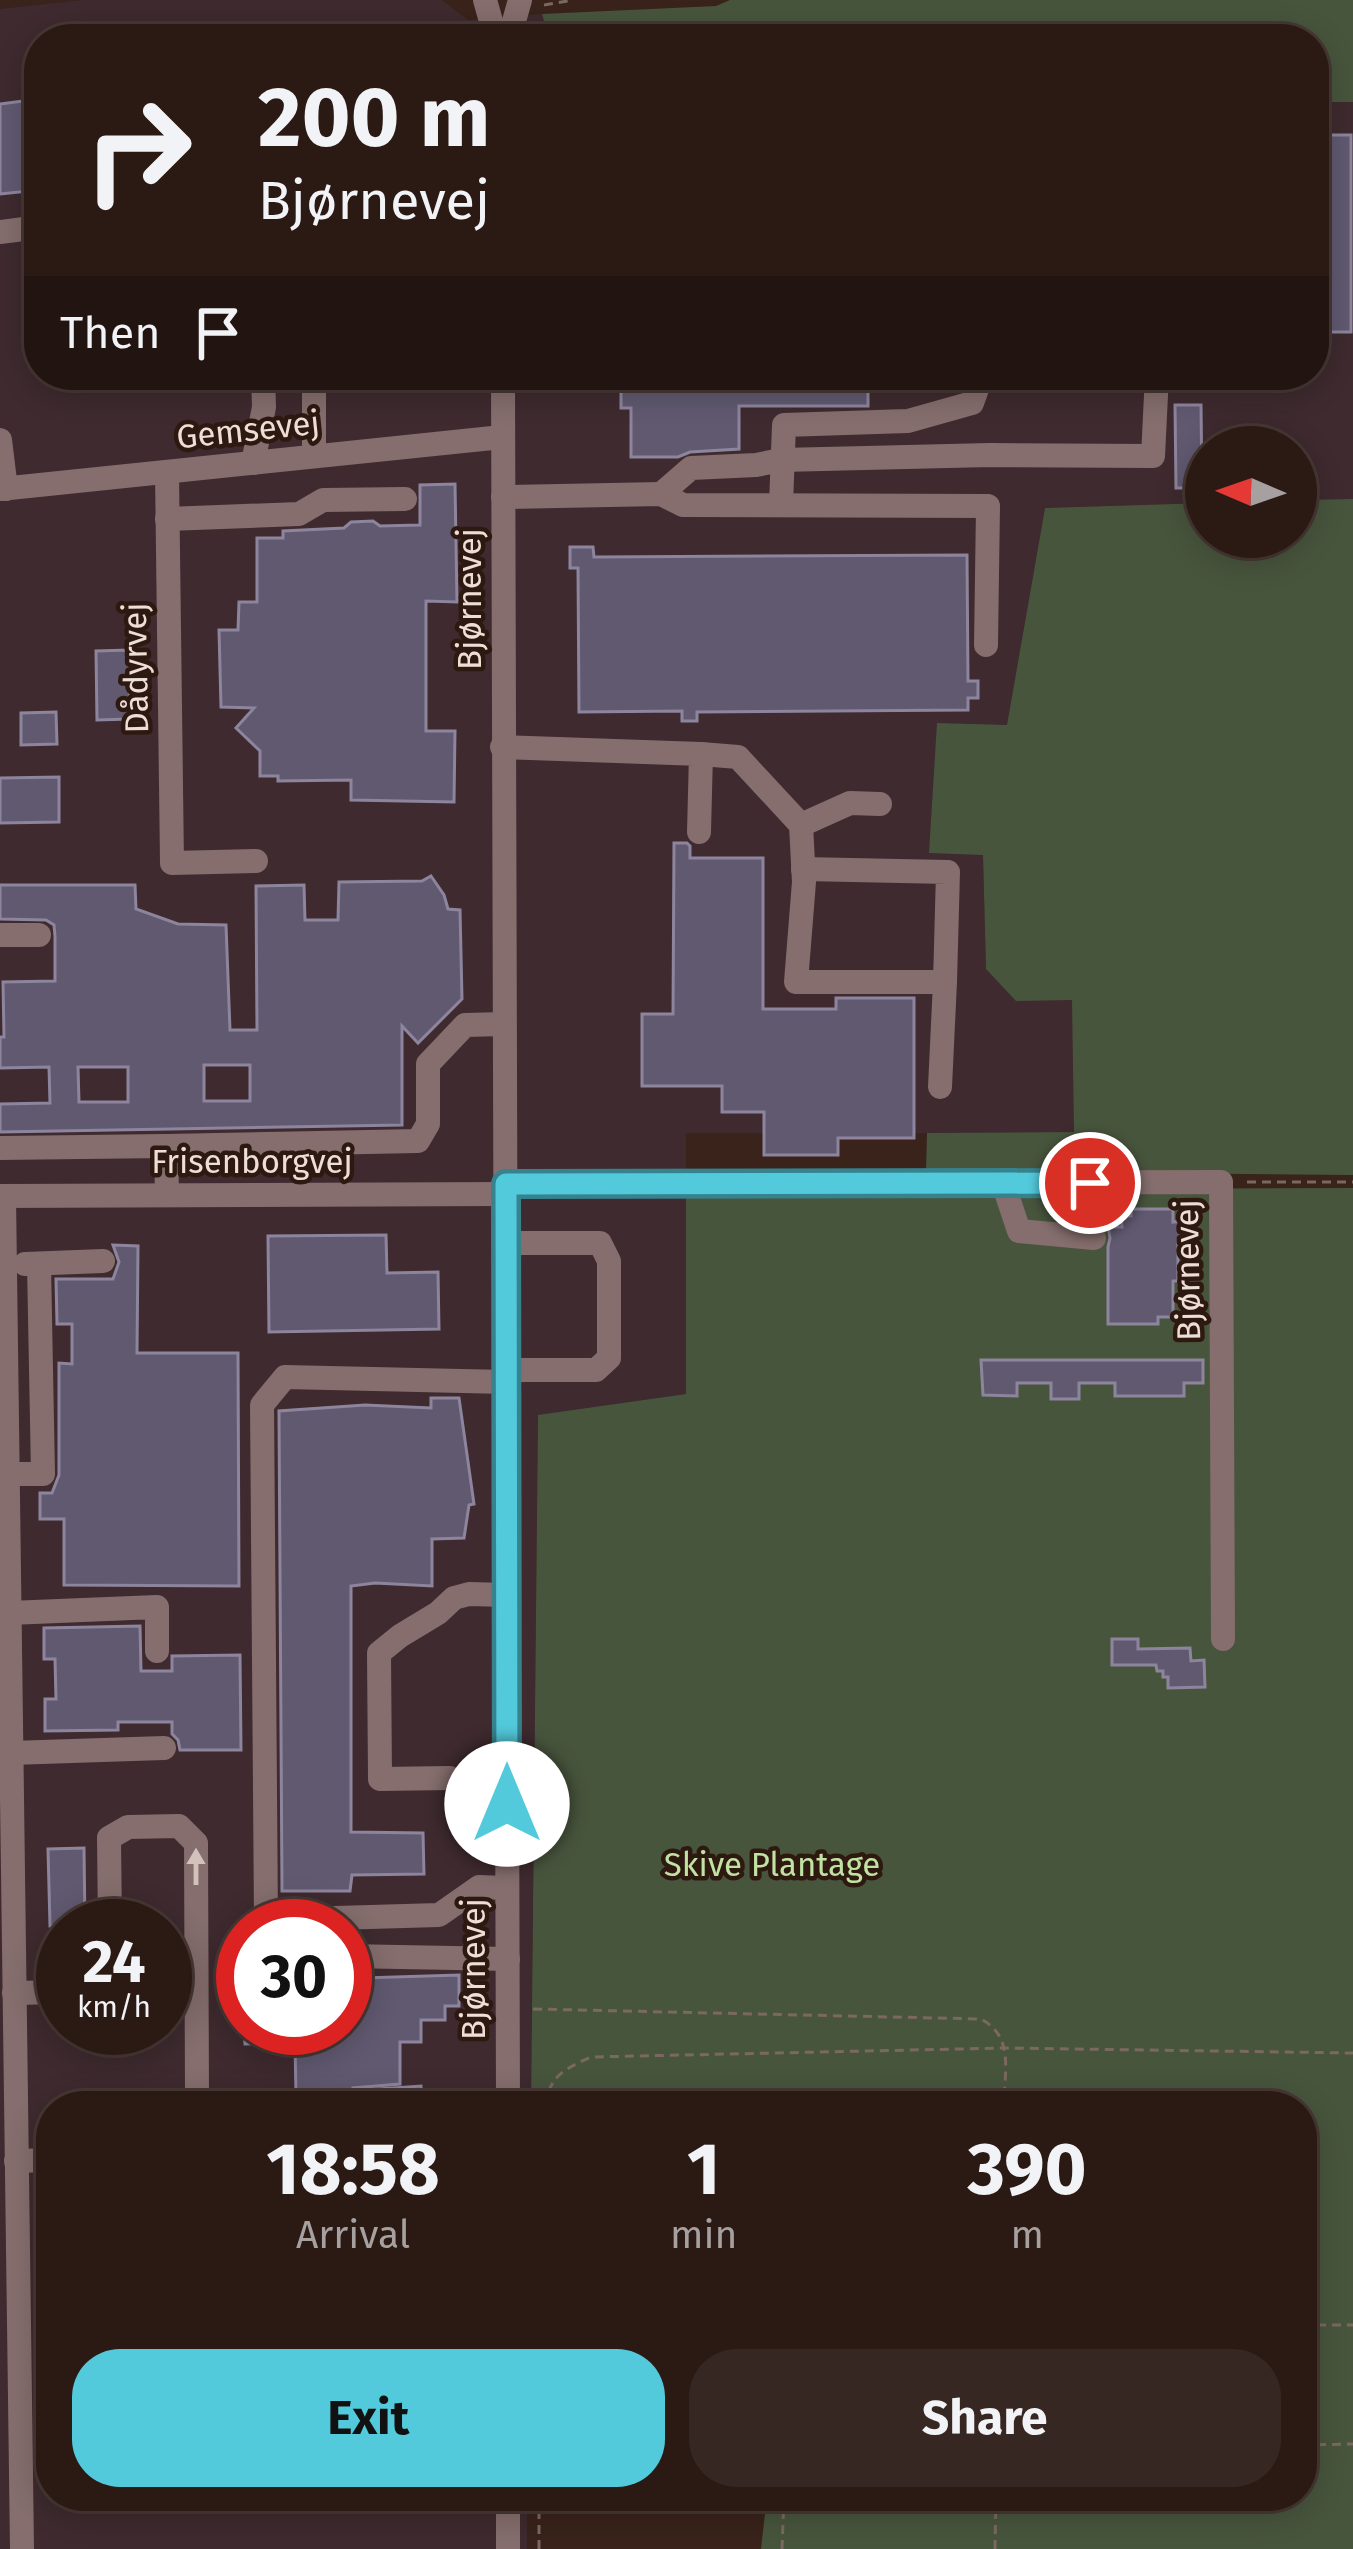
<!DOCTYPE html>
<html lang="en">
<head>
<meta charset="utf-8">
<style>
	:root { --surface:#2b1a14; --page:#372722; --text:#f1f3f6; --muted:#a6a1a0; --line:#473834; --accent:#53cadc }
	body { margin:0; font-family:"Fira Sans",sans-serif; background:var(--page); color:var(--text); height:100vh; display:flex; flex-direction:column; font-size:45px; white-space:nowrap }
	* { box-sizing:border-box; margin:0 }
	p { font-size:39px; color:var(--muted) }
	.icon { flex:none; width:66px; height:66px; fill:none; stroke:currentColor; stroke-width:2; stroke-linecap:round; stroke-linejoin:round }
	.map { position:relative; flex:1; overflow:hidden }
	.drawer { position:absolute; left:36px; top:2091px; width:1281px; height:420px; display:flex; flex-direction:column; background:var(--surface); border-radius:48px; box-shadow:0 6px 30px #0003,0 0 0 3px var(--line) }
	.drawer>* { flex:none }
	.banner { position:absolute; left:24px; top:24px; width:1305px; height:366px; border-radius:48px; box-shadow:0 6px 30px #0003,0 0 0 3px var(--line); background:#2b1a14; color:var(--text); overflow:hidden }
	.needle { width:78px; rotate:272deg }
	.fabs { position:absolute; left:1185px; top:426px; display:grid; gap:24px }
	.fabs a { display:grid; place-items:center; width:132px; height:132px; border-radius:50%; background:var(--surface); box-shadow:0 6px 30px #0003,0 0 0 3px var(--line); font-size:60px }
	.speed { position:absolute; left:36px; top:1899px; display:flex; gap:24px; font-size:60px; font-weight:700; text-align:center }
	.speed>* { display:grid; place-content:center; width:156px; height:156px; border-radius:50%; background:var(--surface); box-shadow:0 6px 30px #0003,0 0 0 3px var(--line); line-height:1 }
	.speed small { font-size:30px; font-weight:400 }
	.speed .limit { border:18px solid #d22; background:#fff; color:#111 }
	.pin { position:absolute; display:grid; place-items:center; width:102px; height:102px; color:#fff; margin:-51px; border:6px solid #fff; border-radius:50%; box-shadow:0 3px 12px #0007 }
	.me { position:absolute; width:132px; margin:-66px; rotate:0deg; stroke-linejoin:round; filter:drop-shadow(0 0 9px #0008) }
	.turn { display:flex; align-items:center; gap:42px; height:252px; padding:0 36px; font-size:54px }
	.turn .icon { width:156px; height:156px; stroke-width:2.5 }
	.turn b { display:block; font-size:84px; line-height:102px }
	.then { display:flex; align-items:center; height:114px; padding:0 36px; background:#0003; gap:24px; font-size:45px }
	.eta { display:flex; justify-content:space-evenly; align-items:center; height:204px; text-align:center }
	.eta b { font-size:72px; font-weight:700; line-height:84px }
	.primary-button { display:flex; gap:24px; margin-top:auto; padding:24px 36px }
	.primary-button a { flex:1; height:138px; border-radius:48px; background:var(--accent); color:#111; font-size:48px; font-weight:700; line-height:138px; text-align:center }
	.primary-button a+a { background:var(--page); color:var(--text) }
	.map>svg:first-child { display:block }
	.industrial { fill:#3e2a2f; fill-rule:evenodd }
	.green { fill:#48553d }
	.building { fill:#605970; stroke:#8d859d; stroke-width:3; fill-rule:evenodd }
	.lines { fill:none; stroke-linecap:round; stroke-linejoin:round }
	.path { stroke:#7b6860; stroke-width:3; stroke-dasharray:9 6; stroke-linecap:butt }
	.minor { stroke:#856e6d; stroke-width:24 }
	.oneway { fill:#d3c2bc }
	.route-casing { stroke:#36838f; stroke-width:30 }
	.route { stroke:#53cadc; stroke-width:21 }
	.labels { text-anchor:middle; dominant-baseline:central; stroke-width:9; stroke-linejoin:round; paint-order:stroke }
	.street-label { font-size:33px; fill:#edded7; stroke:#2e1910 }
	.park-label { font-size:33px; fill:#c0e2a2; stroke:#2e1910 }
</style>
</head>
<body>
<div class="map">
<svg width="1353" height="2549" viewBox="0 0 1353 2549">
	<rect width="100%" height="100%" fill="#39231a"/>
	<g class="industrial">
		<path d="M83 0H442L468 20 542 14 549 39H39V375H1314V102H1353V499L1296 500V447H1206V503L1045 508 1007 726 937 723 983 855 986 968 1073 999 1074 1133H686V1394L538 1416 531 2106H51V2496H527V2549H0V9ZM63 1926H165V2028H63ZM243 1926H345V2028H243Z"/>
		<path d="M1040 24 1047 39H839L860 28Z"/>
	</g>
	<g class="green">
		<path d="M730 0H1353V102H1314V39H1047L1040 24 860 28 839 39H549L542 14 716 6Z"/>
		<path d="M1353 499V1175L926 1171 927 1133 1074 1132 1072 1000 1016 1001 986 969 983 855 929 853 937 723 1007 725 1045 508 1206 503V537H1296V500Z"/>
		<path d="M1353 1188V2549H761L767 2496H1302V2106H531L538 1415 686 1394V1191Z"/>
	</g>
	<g class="building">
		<path d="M39 99V190L0 194V104Z"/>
		<rect x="1314" y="135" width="37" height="197"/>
		<path d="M631 375H868V406H739V449L690 452 678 457H631V408H621V383H631Z"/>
		<path d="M1175 405H1201L1202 488H1176Z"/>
		<path d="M455 484 457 602 426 601V731H455L454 802 351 800V780L278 781V776H260V751L236 728 254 708 221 707 219 630H238L239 602H257V538H283V531L344 528 351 522 373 521 380 526 420 525V485Z"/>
		<path d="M570 547H593L594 557 967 555 968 681H978V698H968V710L697 712V721H682V711L579 712 578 568H570Z"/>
		<path d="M129 650 130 719 97 720 96 651Z"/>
		<path d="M56 712 57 744 21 745V713Z"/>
		<path d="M59 777V822L0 823V778Z"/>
		<path d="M674 843H687L690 846V858H763V1009H836V998H914V1138H838V1155H764V1112H722V1086H642V1014H673Z"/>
		<path d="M431 876 444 895 448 909 460 910 462 999 418 1043 402 1026V1125L0 1132V1104L50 1103 49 1067 0 1068V1037H4L3 982 55 981V936L54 925 46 920 0 919V885H135L136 909 178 924 226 925 230 1030H257L256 886 304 885 305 920H338L339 882 422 881ZM204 1065H250V1101H204ZM78 1067H128V1102H79Z"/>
		<path d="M1131 1209H1173V1222L1185 1221V1240H1178V1281H1173V1317H1158V1324H1108V1247L1110 1238 1108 1227H1122L1121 1216H1131Z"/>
		<path d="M386 1235 387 1273 438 1272 439 1329 269 1332 268 1236Z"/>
		<path d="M113 1245 138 1246 137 1353H238L239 1586 64 1585V1519H40V1493H52L59 1475V1363L72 1364V1324H57L56 1279H113L119 1262Z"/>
		<path d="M981 1360H1203V1383H1184V1396H1115V1383H1079V1399H1051V1383H1017V1396L983 1395Z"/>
		<path d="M431 1398H459L474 1504 469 1505 464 1538 432 1539V1586L375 1583 351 1586V1832L423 1833 424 1874 352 1875 350 1891H282L279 1411 365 1405 431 1408Z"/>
		<path d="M140 1626 141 1671H172V1656L240 1655 241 1750H180L178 1740 172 1734V1722H118V1730L45 1731V1699H56L55 1659H44V1628Z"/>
		<path d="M1112 1639H1138V1649L1190 1648 1191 1661 1204 1660 1205 1687 1168 1688V1677H1163V1671H1157L1156 1665H1112Z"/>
		<path d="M84 1848 85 1926H50L48 1849Z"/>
		<path d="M345 1972 362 1973V1978L459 1975V2006H445V2020H421V2042H400V2084L353 2088V2094L296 2096 295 2043 245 2044 244 2028H345Z"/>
		<path d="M421 2086 422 2103 366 2102 365 2090Z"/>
	</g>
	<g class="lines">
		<g class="path">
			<path d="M544 5 573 0"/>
			<path d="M1247 1182H1353"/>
			<path d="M533 2009 981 2019C1015 2037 1004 2072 1004 2106"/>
			<path d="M546 2106C549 2075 565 2069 591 2057L1005 2048 1353 2053"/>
			<path d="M1302 2325H1353"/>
			<path d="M1302 2445 1353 2444"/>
			<path d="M539 2549V2496"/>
			<path d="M782 2549 784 2496"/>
			<path d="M995 2549 996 2496"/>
		</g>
		<g class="minor">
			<path d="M485 0 496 39"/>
			<path d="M509 39 520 0"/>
			<path d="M0 232 39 227"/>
			<path d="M503 375 508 2106"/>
			<path d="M0 440 6 489"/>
			<path d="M314 456V375"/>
			<path d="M253 463 264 407 263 375"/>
			<path d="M167 473 172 863 256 861"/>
			<path d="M0 489 502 437"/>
			<path d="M661 494 691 468 756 465 781 460 990 455 1153 456 1157 375"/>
			<path d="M503 497 661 494 683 505 988 506 986 645"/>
			<path d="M781 505 784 425 908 421 972 403 982 375"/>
			<path d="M167 519 299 514 323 500 405 499"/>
			<path d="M502 747 701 754 699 832"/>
			<path d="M701 754 738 757 801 825 804 882 796 982H945L940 1087"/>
			<path d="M801 825 850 803 880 804"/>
			<path d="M803 869 948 872 945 982"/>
			<path d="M0 935H39"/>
			<path d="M166 1146 418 1141 428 1124V1064L465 1025 504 1024"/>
			<path d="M0 1148 166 1146 167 1195"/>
			<path d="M1003 1183 1019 1231 1094 1238"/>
			<path d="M505 1184 1221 1182 1223 1639"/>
			<path d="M0 1196 505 1194"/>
			<path d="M4 1196 22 2549"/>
			<path d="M505 1243H600L609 1261V1358L596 1370H505"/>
			<path d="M25 1264 103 1261"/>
			<path d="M506 1382 285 1377 262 1405 266 1920 439 1915 479 1887 507 1888"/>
			<path d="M7 1474H43L39 1264"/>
			<path d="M9 1613 157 1607V1651"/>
			<path d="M11 1753 164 1748"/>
			<path d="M450 1778 380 1779 379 1653 400 1636 438 1613 454 1598 469 1594 506 1595"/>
			<path d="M110 1926 109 1838 128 1827 179 1826 196 1843 197 2093 209 2106"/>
			<path d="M345 1956 508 1959"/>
			<path d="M14 1993 63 1992"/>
			<path d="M16 2161 51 2160"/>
			<path d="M508 2549V2496"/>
		</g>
	</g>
	<defs><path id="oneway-solid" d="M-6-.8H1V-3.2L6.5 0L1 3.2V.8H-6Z" transform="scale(3)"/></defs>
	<use class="oneway" href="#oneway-solid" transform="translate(196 1867) rotate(-90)"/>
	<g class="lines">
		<g class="route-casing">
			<path id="route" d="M507 1804 506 1184 1090 1183"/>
		</g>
		<use href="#route" class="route"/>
	</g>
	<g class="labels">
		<g class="street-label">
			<text transform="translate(248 430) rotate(-6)">Gemsevej</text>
			<text transform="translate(470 599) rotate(-90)">Bjørnevej</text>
			<text transform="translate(136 668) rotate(-91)">Dådyrvej</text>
			<text x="252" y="1162">Frisenborgvej</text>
			<text transform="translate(1188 1270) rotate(-91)">Bjørnevej</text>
			<text transform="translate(474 1969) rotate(-90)">Bjørnevej</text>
		</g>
		<g class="park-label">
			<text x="772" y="1865">Skive Plantage</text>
		</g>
	</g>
</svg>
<div class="fabs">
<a><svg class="needle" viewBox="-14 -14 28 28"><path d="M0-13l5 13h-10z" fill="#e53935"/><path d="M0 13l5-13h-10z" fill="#a6a1a0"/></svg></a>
</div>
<div class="speed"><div>24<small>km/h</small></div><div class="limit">30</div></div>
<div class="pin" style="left:1090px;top:1183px;background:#d93025"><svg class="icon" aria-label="arrive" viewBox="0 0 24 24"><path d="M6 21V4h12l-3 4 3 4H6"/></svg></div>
<svg class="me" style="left:507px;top:1804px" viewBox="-20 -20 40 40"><circle r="19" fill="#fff"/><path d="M0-13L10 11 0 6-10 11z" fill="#53cadc"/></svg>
<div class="banner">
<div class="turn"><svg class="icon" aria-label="right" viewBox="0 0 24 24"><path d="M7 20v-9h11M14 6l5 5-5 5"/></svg><div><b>200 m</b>Bjørnevej</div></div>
<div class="then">Then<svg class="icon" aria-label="arrive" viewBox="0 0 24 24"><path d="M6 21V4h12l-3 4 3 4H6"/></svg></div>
</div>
<section class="drawer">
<div class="eta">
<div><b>18:58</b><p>Arrival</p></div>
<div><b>1</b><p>min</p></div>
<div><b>390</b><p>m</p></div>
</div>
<div class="primary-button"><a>Exit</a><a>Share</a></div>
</section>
</div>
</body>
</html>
